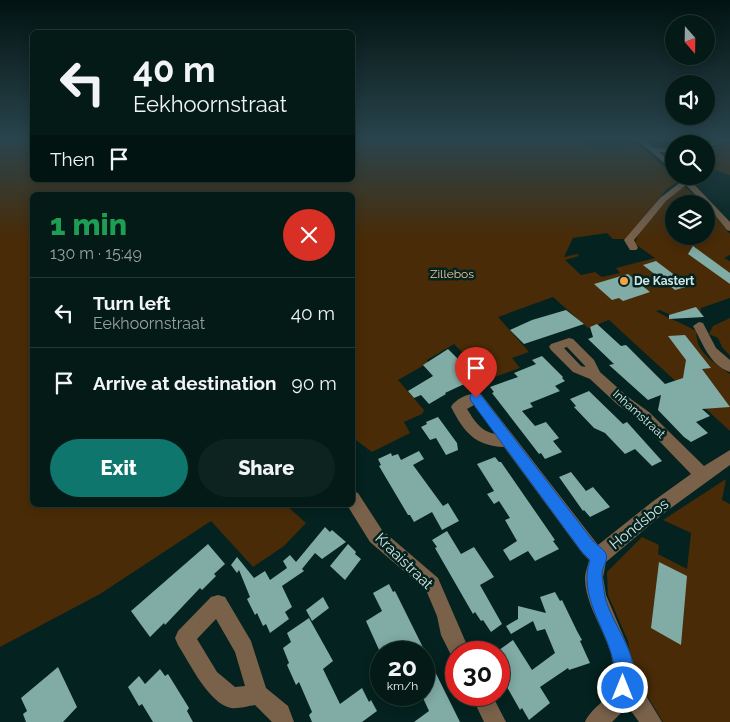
<!DOCTYPE html>
<html lang="en">
<head>
<meta charset="utf-8">
<style>
	:root { --surface:#031a17; --page:#0d2320; --text:#f1f3f6; --muted:#97a1a1; --line:#243836; --accent:#0f766e }
	body { margin:0; font-family:Raleway,sans-serif; background:var(--page); color:var(--text); height:100vh; display:flex; flex-direction:column; font-size:19px; white-space:nowrap }
	* { box-sizing:border-box; margin:0 }
	p { font-size:16px; color:var(--muted) }
	.icon { flex:none; width:28px; height:28px; fill:none; stroke:currentColor; stroke-width:2; stroke-linecap:round; stroke-linejoin:round }
	.map { position:relative; flex:1; overflow:hidden }
	.drawer { position:absolute; left:30px; top:192px; width:325px; height:315px; display:flex; flex-direction:column; background:var(--surface); border-radius:8px; box-shadow:0 2px 12px #0003,0 0 0 1px var(--line) }
	.drawer>* { flex:none }
	.top-card { position:absolute; left:30px; top:30px; width:325px; height:152px; border-radius:8px; box-shadow:0 2px 12px #0003,0 0 0 1px var(--line); background:#031a17; color:var(--text); overflow:hidden }
	.needle { width:32px; rotate:160deg }
	.controls { position:absolute; left:665px; top:15px; display:grid; gap:10px }
	.controls a { display:grid; place-items:center; width:50px; height:50px; border-radius:50%; background:var(--surface); box-shadow:0 2px 12px #0003,0 0 0 1px var(--line); font-size:25px }
	.speed { position:absolute; left:370px; top:641px; display:flex; gap:10px; font-size:25px; font-weight:700; text-align:center }
	.speed>* { display:grid; place-content:center; width:65px; height:65px; border-radius:50%; background:var(--surface); box-shadow:0 2px 12px #0003,0 0 0 1px var(--line); line-height:1 }
	.speed small { font-size:12px; font-weight:400 }
	.speed .limit { border:8px solid #d22; background:#fff; color:#111 }
	.pin { position:absolute; display:grid; place-items:center; width:42px; height:42px; color:#fff; margin:-51px -21px; border-radius:50% 50% 50% 0; rotate:-45deg; box-shadow:0 0 5px #0007 }
	.pin .icon { rotate:45deg }
	.me { position:absolute; width:55px; margin:-28px; rotate:0deg; stroke-linejoin:round; filter:drop-shadow(0 0 4px #0008) }
	.turn { display:flex; align-items:center; gap:18px; height:105px; padding:0 20px; font-size:22px }
	.turn .icon { width:65px; height:65px; stroke-width:2.5 }
	.turn b { display:block; font-size:35px; line-height:42px }
	.then { display:flex; align-items:center; height:48px; padding:0 20px; background:#0003; gap:10px; font-size:19px }
	.round { display:grid; place-items:center; flex:none; width:52px; height:52px; border-radius:26px; background:var(--page) }
	.summary { display:flex; align-items:center; justify-content:space-between; height:85px; padding:0 20px }
	h1 { font-size:30px; font-weight:800; line-height:38px; color:#1e9e55 }
	.action { display:flex; gap:10px; margin-top:auto; padding:10px 20px }
	.action a { flex:1; height:58px; border-radius:30px; background:var(--accent); color:#fff; font-size:20px; font-weight:800; line-height:58px; text-align:center }
	.action a+a { background:var(--page); color:var(--text) }
	ul { padding:0; list-style:none }
	li { display:flex; align-items:center; gap:15px; height:70px; padding:0 20px; border-top:1px solid var(--line) }
	li div { flex:1 }
	li b { display:block; font-size:19px }
	li em { font-style:normal }
	.map>svg:first-child { display:block }
	.green { fill:#492b07 }
	.building { fill:#81aba5 }
	.lines { fill:none; stroke-linecap:round; stroke-linejoin:round }
	.street { fill:#79614a; fill-rule:evenodd }
	.route { fill:#1a73e8; stroke:#114b97 }
	.poi-dot { fill:#f5a246; stroke:#04221f; stroke-width:2 }
	.labels { text-anchor:middle; dominant-baseline:central; stroke-width:5; stroke-linejoin:round; paint-order:stroke }
	.park-label { font-size:12px; fill:#f6c799; stroke:#04221f }
	.poi-label { font-size:12px; font-weight:bold; fill:#d3e8e5; stroke:#04221f; text-anchor:start }
	.street-label { font-size:12px; fill:#d3e8e5; stroke:#04221f }
	.near-street-label { font-size:15px; fill:#d3e8e5; stroke:#04221f }
</style>
</head>
<body>
<div class="map">
<svg width="730" height="722" viewBox="0 0 730 722">
	<rect width="100%" height="100%" fill="#04221f"/>
	<g class="green">
		<path d="M0 138H32V180H352L353 138H575L592 148 637 145 642 147 678 179 677 182 667 189 626 239H613L607 233 573 238 564 257 577 254 579 256 565 260 581 275 595 272 602 277 620 273 616 268 655 258 635 244C639 224 668 199 684 186L705 204H674V236H706V205L730 234V255L724 258 730 261V298L701 308 700 315 677 318 660 310 656 311C669 319 683 323 696 331 697 333 696 336 697 338 698 354 719 366 730 374V431L609 320 588 328 553 297 498 317 529 352 512 358 520 368 489 379 454 344 427 360 428 363 398 380 424 410 422 414 404 422 410 433 372 452 353 438 352 195H32V505H286L306 523 284 546 253 567 211 521 100 594 0 647Z"/>
		<path d="M730 142V175L706 167V149Z"/>
		<path d="M730 318V356L722 347 718 338 709 334 713 326Z"/>
		<path d="M726 479 722 500 730 504V722H663L649 699 634 682 628 641 608 595 607 572 642 537 659 545 658 554 687 569 691 533 663 520Z"/>
	</g>
	<g class="building">
		<path d="M693 246 730 273V284L688 254Z"/>
		<path d="M656 261 689 286 675 290 643 265Z"/>
		<path d="M628 274 650 292 623 301 619 298 612 300 594 284Z"/>
		<path d="M696 307 704 317 669 319V315Z"/>
		<path d="M566 310 584 324 524 344 510 330 532 320Z"/>
		<path d="M597 324 621 346 626 345 665 384 683 378 686 360 668 336 685 335 711 368 702 369 730 407 702 409 710 416 696 422 708 433 691 442 684 437 658 410 661 395 648 400 609 365 614 364 588 339 593 337 590 327Z"/>
		<path d="M448 349 477 378 445 393 446 394 429 404 421 395 414 398 408 391 433 376 423 365Z"/>
		<path d="M542 356 563 377 562 378 565 381 555 386 560 391 530 403 533 407 522 411 535 426 546 422 559 438 553 441 562 452 545 459 541 453 539 454 492 393 494 392 490 387 518 377 514 373 536 364 532 360Z"/>
		<path d="M589 391 623 424 627 422 662 461 652 466 635 449 625 454 605 433 594 428 574 407 576 406 570 399Z"/>
		<path d="M438 417 457 443 458 450 446 455 436 438 430 440 421 427 427 424 426 422Z"/>
		<path d="M419 451 424 459 413 465 443 506 448 503 459 521 442 530 432 512 414 522 410 515H408L379 466 381 465 378 459 391 453 392 456 398 454 401 460Z"/>
		<path d="M495 457 499 462H501L555 540 553 541 559 549 535 561 528 551 510 561 503 550 517 541 505 520 510 518 499 501 494 504 487 494 494 491 477 464Z"/>
		<path d="M571 472 586 491 593 487 610 507 590 517 584 510 583 511 559 477Z"/>
		<path d="M325 527 330 532 332 530 346 542 322 559 315 553 302 569 304 571 282 586 292 607 285 612 289 619 270 633 266 624 263 626 257 613 255 615 247 599 250 597 239 570 237 573 231 565 237 557 254 578 265 571 270 580 287 568 283 561 290 555 296 562Z"/>
		<path d="M447 531 461 554 474 547 494 577 480 585 502 624 491 632 483 620 481 621 475 612 473 614 435 548 437 547 432 540Z"/>
		<path d="M208 544 225 564 214 574 216 576 202 590 200 588 165 625 164 623 150 637 131 611Z"/>
		<path d="M348 544 356 552 355 554 361 559 345 580 330 566Z"/>
		<path d="M659 562 687 576 681 645 651 628Z"/>
		<path d="M389 584 393 592 395 591 460 722H414L429 711 424 700V652H380L366 621 382 611 373 593Z"/>
		<path d="M555 592 560 601 562 600 577 631 582 640 580 641 590 663 569 670 568 668 540 687 550 703 529 720 522 708 520 710 499 673V650L513 640 532 670 555 653 545 629 537 631 533 621 511 634 506 626 518 619V606L546 613 540 597Z"/>
		<path d="M323 597 329 608 312 621 306 610Z"/>
		<path d="M309 618 333 661 323 669 340 704 362 688 369 702 371 700 377 711 362 722H312L309 715 312 712 299 682 296 685 287 665 289 663 283 648 291 642 287 633Z"/>
		<path d="M58 667 77 707 63 722H26L23 714 27 711 21 698Z"/>
		<path d="M160 669 165 676 168 674 189 708 187 711 193 722H153L142 704 139 706 128 687 139 676 145 684Z"/>
	</g>
	<g class="lines">
		<g class="street">
			<path d="M635 138H642L654 148H674V152H659L674 165V171Z"/>
			<path d="M726 138H730V141L706 147V144H703Z"/>
			<path d="M677 176H686L730 222V231L727 230 706 204H704L686 185 666 201 634 240 638 248 636 250H630L624 240 660 198 682 181Z"/>
			<path d="M699 322 703 323 716 348 730 360V372C709 365 703 343 693 326Z"/>
			<path d="M569 338 573 339 594 360 600 372 628 397 649 412 704 466 730 450V465L664 513 606 562 603 577 606 595 628 647 634 665V684L645 694 662 722H639L626 704 623 711 612 722H585C592 706 611 700 613 682 619 645 586 615 585 579 585 572 588 566 589 560L582 553 504 447C475 446 464 432 451 407 455 399 472 391 481 394L598 545 652 502 691 474 639 420 618 405 590 379 573 372 551 350 549 347 551 344ZM567 347 585 366V367L581 366 564 348ZM474 405 495 434C480 431 474 420 467 409Z"/>
			<path d="M352 491 358 493 382 530 438 578 470 652H456V660L453 659 441 635 437 616 426 590 370 542 347 505H352Z"/>
			<path d="M218 595 225 597 251 641 266 688 288 706 294 722H272L255 705C248 706 238 709 231 708 209 704 189 662 178 645L175 638 178 631 211 597ZM216 619 235 652 245 686 235 687 217 672 197 639Z"/>
			<path d="M471 695H492L506 722H484Z"/>
		</g>
	</g>
	<linearGradient id="sky" x2="0" y2="1"><stop stop-color="#021311"/><stop offset="0.58" stop-color="#29444d"/><stop offset="1" stop-color="#29444d" stop-opacity="0"/></linearGradient>
	<rect width="730" height="239" fill="url(#sky)"/>
	<path class="route" d="M476 393 480 394 593 541C597 545 602 548 605 552 610 559 602 566 602 574 602 580 604 590 605 597 613 629 645 658 630 695L623 698 616 695C612 684 616 672 613 660 605 626 578 596 590 560L582 552 471 401 470 398 471 394Z"/>
	<circle class="poi-dot" cx="624" cy="281" r="5"/>
	<g class="labels">
		<g class="park-label">
			<text x="452" y="274">Zillebos</text>
		</g>
		<g class="poi-label">
			<text x="634" y="281">De Kastert</text>
		</g>
		<g class="street-label">
			<text transform="translate(639 414) rotate(42)">Inhamstraat</text>
		</g>
		<g class="near-street-label">
			<text transform="translate(639 524) rotate(-39)">Hondsbos</text>
			<text transform="translate(404 561) rotate(44)">Kraaistraat</text>
		</g>
	</g>
</svg>
<div class="controls">
<a><svg class="needle" viewBox="-14 -14 28 28"><path d="M0-13l5 13h-10z" fill="#e53935"/><path d="M0 13l5-13h-10z" fill="#97a1a1"/></svg></a>
<a><svg class="icon" aria-label="sound" viewBox="0 0 24 24"><path d="M4 9h4l5-4v14l-5-4H4zM17 9q2 3 0 6"/></svg></a>
<a><svg class="icon" aria-label="search" viewBox="0 0 24 24"><circle cx="10" cy="10" r="6"/><path d="M15 15l6 6"/></svg></a>
<a><svg class="icon" aria-label="layers" viewBox="0 0 24 24"><path d="M12 4l9 5-9 5-9-5zM3 14l9 5 9-5"/></svg></a>
</div>
<div class="speed"><div>20<small>km/h</small></div><div class="limit">30</div></div>
<div class="pin" style="left:476px;top:398px;background:#d93025"><svg class="icon" aria-label="arrive" viewBox="0 0 24 24"><path d="M6 21V4h12l-3 4 3 4H6"/></svg></div>
<svg class="me" style="left:623px;top:688px" viewBox="-20 -20 40 40"><circle r="17" fill="#1a73e8" stroke="#fff" stroke-width="3"/><path d="M0-11L8 9 0 5-8 9z" fill="#fff"/></svg>
<div class="top-card">
<div class="turn"><svg class="icon" aria-label="left" viewBox="0 0 24 24"><path d="M17 20v-9H6M10 6l-5 5 5 5"/></svg><div><b>40 m</b>Eekhoornstraat</div></div>
<div class="then">Then<svg class="icon" aria-label="arrive" viewBox="0 0 24 24"><path d="M6 21V4h12l-3 4 3 4H6"/></svg></div>
</div>
<section class="drawer">
<div class="summary"><div><h1>1 min</h1><p>130 m · 15:49</p></div><a class="round" style="background:#d93025;color:#fff"><svg class="icon" aria-label="close" viewBox="0 0 24 24"><path d="M6 6l12 12M18 6L6 18"/></svg></a></div>
<ul>
<li><svg class="icon" aria-label="left" viewBox="0 0 24 24"><path d="M17 20v-9H6M10 6l-5 5 5 5"/></svg><div><b>Turn left</b><p>Eekhoornstraat</p></div><em>40 m</em></li>
<li><svg class="icon" aria-label="arrive" viewBox="0 0 24 24"><path d="M6 21V4h12l-3 4 3 4H6"/></svg><div><b>Arrive at destination</b></div><em>90 m</em></li>
</ul>
<div class="action"><a>Exit</a><a>Share</a></div>
</section>
</div>
</body>
</html>
